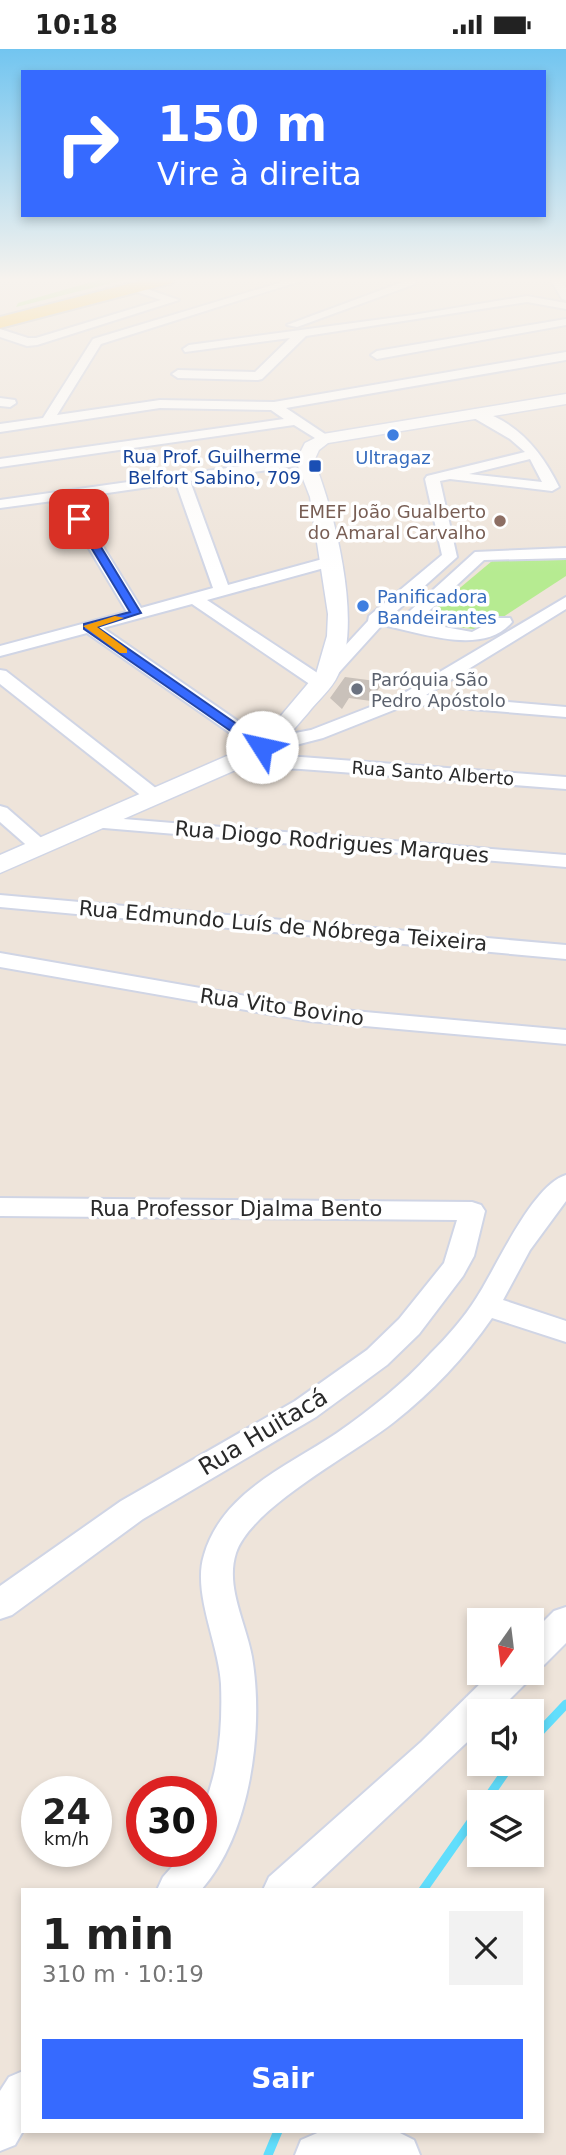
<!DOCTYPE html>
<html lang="pt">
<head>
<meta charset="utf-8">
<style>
	:root { --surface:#fff; --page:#f2f2f2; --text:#222; --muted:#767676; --accent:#366aff }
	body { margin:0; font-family:"DejaVu Sans",sans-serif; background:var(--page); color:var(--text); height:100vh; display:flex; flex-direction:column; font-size:26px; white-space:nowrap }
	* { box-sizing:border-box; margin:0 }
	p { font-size:23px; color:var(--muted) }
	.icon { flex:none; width:38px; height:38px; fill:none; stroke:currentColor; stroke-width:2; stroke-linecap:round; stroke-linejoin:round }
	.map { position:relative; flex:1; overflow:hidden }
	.details { position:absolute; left:21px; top:1839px; width:523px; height:245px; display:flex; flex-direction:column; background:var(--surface); border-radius:0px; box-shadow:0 4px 10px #0003 }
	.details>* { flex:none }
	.guide { position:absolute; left:21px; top:21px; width:525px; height:147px; border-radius:0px; box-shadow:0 4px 10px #0003; background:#366aff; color:#fff; overflow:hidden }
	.needle { width:46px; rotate:194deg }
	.fabs { position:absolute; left:467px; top:1559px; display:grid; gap:14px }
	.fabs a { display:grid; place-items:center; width:77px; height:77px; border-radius:0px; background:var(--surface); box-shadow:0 4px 10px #0003; font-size:35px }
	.speed { position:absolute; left:21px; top:1727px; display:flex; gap:14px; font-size:35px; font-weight:700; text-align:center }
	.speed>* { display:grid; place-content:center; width:91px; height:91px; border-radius:50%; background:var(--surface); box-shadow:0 4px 10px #0003; line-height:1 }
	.speed small { font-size:18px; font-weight:400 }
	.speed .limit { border:10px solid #d22; background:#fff; color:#111 }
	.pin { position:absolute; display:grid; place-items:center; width:60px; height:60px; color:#fff; margin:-30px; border-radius:14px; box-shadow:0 4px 10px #0006 }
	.me { position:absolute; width:77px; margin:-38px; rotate:305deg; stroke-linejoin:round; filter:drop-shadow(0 0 5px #0008) }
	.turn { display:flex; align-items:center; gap:24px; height:147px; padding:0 21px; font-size:32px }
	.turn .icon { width:91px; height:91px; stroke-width:2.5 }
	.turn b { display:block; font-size:49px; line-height:60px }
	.round { display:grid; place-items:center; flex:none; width:74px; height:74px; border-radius:0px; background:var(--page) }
	.head { display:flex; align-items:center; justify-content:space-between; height:119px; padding:0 21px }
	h1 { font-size:42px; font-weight:600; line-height:52px }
	.action { display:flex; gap:14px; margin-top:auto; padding:14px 21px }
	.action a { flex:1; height:80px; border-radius:0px; background:var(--accent); color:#fff; font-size:28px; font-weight:600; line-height:80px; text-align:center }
	.status { display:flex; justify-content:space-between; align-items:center; height:49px; padding:0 35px; background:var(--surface); direction:ltr }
	.status svg { height:19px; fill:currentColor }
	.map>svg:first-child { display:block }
	.green { fill:#b6eb91 }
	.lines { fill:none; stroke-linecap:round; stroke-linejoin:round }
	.stream { stroke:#61defc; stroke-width:9 }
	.building { fill:#c9c1ba }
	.minor-casing { stroke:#d0d5e5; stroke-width:4 }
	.tertiary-casing { stroke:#d0d5e5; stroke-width:3 }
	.primary-casing { stroke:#c8c8c8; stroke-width:4 }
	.minor { fill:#fff; fill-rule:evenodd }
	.tertiary { fill:#fff; fill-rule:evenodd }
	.primary { fill:#ffca4e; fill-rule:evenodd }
	.route { fill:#366aff; stroke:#2345a6; stroke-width:2 }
	.slow { fill:#f59e0b }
	.shop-dot { fill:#3f7fe0; stroke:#fff; stroke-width:2.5 }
	.transit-dot { fill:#1a4fb4; stroke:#fff; stroke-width:2.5 }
	.education-dot { fill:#8d6e63; stroke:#fff; stroke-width:2.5 }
	.worship-dot { fill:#6b7280; stroke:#fff; stroke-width:2.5 }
	.labels { text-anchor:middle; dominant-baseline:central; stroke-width:7; stroke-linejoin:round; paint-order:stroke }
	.far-transit-label { font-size:18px; fill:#164399; stroke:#fff; text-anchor:end }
	.far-shop-label { font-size:18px; fill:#366cbe; stroke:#fff }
	.far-education-label { font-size:18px; fill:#785e54; stroke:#fff; text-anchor:end }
	.far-worship-label { font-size:18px; fill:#5b616d; stroke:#fff; text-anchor:start }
	.far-street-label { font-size:18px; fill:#2a2a2a; stroke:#fff }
	.street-label { font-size:21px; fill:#2a2a2a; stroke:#fff }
	.near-street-label { font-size:24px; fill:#2a2a2a; stroke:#fff }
</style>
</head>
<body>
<div class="status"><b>10:18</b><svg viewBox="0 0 49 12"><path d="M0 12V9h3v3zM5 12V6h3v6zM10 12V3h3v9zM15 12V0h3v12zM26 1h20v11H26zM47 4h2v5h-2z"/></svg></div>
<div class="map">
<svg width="566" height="2106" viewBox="0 0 566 2106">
	<rect width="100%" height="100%" fill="#eee4da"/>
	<g class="green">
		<path d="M102 230H128L16 258 18 254Z"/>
		<path d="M566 511V527L483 581 418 574 492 512Z"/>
	</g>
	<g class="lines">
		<g class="stream">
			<path d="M532 1691 566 1655"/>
			<path d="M484 1754 511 1715"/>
			<path d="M423 1841 480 1760"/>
			<path d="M268 2106 278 2082"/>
		</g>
	</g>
	<path class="building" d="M345 628 383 633 371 652 349 649 342 660 330 649Z"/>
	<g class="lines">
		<g class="minor-casing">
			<g id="minor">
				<path d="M292 230H307L101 295 57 366 160 351 274 353 566 303V311L286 359 328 387V393L323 394 294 376 0 418V410L284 370 271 361 160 359 0 383V375L43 369 93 290Z"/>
				<path d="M411 230 416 233 415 235 297 278 287 276Z"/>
				<path d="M550 230H560L566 239V251L562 250Z"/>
				<path d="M135 236 179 251 37 296 27 297 0 288V280L28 289H36L161 251 131 241 130 239Z"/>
				<path d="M527 247 566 254V260L527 253 306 287 262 330 258 331 178 329 172 325 178 321 255 323 290 289 185 303 183 300 189 296 413 266Z"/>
				<path d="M566 270V276L377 310 371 306 377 302Z"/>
				<path d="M0 349 15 351 16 354 10 358 0 357Z"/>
				<path d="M479 362C518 373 542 403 559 438L552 442 450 430 440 432 457 508 390 568 401 570 475 503 566 499V509L484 511 417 573 472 583 498 569H510L512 573C483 608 420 583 382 576L333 630 327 631 329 634 326 638H314L192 555 103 579 264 690 311 681 401 646 566 548V560L426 646 566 658V668L409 655 323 689 284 699H272L263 704 256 702 87 584 0 607V597L127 563 60 451 0 459V451L305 408 312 412 310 415 190 432 228 536 330 508 338 513 335 516 207 551 319 625 368 572 369 567 442 506 425 430 427 427 525 403 510 390 474 369 472 366ZM530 410 542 433 469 425ZM176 434 213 539 141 559 73 449Z"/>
				<path d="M0 621 6 622 162 744 165 748 162 752H148L0 635Z"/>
				<path d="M233 707 301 708 566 728V740L301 720 226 717 224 713Z"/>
				<path d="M0 757 7 759 46 793 49 797 46 801H32L0 773Z"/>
				<path d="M99 768 566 806V818L92 778 89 774 92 770Z"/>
				<path d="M0 846 566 896V910L0 858Z"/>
				<path d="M0 904 309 958 566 981V995L309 972 0 918Z"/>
				<path d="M566 1126V1152L530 1201 503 1251 566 1272V1293L492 1269C465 1308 432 1343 394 1373 354 1405 251 1458 236 1504 225 1538 246 1574 252 1608 264 1679 251 1785 201 1841H157L163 1828 186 1802H201C201 1793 199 1781 201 1771 205 1752 213 1734 216 1715 221 1689 222 1662 221 1635 219 1595 192 1544 204 1506 222 1443 288 1417 337 1384 371 1360 403 1335 430 1305 447 1288 464 1269 477 1248 496 1219 532 1136 566 1126Z"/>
				<path d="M0 1149 472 1153 481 1156 485 1162 474 1207 463 1227 419 1285 387 1316 316 1368 143 1470 12 1566 0 1570V1537L121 1452 295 1352 367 1301 399 1270 444 1214 457 1171 0 1167Z"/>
				<path d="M566 1558V1594L544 1616 532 1621V1584L554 1562Z"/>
				<path d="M491 1624H531L526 1634 498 1662H480V1681L309 1841H263L269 1828 421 1693Z"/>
				<path d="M23 2022V2082L15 2096 0 2102V2042L9 2028Z"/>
				<path d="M322 2082H396L414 2091 420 2106H295L301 2091Z"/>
			</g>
		</g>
		<g class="tertiary-casing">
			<path id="tertiary" d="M566 345V355L328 394 319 401 314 412C335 464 363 575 338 626 332 640 317 652 308 664 293 681 281 697 263 709L0 824V806L245 699 263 688 316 625 327 587 328 565 310 448 296 412 305 394 323 385Z"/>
		</g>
		<g class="primary-casing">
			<path id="primary" d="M148 230H175L172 234 0 279V268Z"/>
		</g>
		<use href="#minor" class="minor"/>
		<use href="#tertiary" class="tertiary"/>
		<use href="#primary" class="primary"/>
	</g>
	<linearGradient id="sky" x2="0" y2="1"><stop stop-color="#72c5f0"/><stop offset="0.44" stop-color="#f7f3ee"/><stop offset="1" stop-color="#f7f3ee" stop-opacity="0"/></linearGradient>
	<rect width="566" height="524" fill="url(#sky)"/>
	<path class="route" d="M79 467 84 470 141 564 97 578 267 696V701H258L84 580V575L130 563 74 470Z"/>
	<path class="slow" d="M115 567 124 569 97 578 127 600V604H120L83 577Z"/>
	<g class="shop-dot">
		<circle cx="393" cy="386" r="7"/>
		<circle cx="363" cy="557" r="7"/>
	</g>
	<rect class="transit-dot" x="308" y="410" width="14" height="14" rx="3.5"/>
	<circle class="education-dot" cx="500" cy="472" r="7"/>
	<circle class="worship-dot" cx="357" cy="640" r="7"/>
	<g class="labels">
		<g class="far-transit-label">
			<text x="301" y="407">Rua Prof. Guilherme<tspan x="301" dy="21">Belfort Sabino, 709</tspan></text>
		</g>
		<g class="far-shop-label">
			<text x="393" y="408">Ultragaz</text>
			<text x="377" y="547" text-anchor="start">Panificadora<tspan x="377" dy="21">Bandeirantes</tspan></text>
		</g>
		<g class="far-education-label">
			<text x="486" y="462">EMEF João Gualberto<tspan x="486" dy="21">do Amaral Carvalho</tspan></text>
		</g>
		<g class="far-worship-label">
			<text x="371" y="630">Paróquia São<tspan x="371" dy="21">Pedro Apóstolo</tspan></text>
		</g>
		<g class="far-street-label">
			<text transform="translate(433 724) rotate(4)">Rua Santo Alberto</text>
		</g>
		<g class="street-label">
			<text transform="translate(332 793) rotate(5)">Rua Diogo Rodrigues Marques</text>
			<text transform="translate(283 877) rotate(5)">Rua Edmundo Luís de Nóbrega Teixeira</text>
			<text transform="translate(282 958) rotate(8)">Rua Vito Bovino</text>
			<text x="236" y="1160">Rua Professor Djalma Bento</text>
		</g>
		<g class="near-street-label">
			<text transform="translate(263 1383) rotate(-31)">Rua Huitacá</text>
		</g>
	</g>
</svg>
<div class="fabs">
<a><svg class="needle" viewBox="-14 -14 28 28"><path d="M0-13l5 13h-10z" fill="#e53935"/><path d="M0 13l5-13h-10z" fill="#767676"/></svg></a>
<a><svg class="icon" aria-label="sound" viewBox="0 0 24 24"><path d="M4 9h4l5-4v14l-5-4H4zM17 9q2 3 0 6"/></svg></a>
<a><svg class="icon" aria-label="layers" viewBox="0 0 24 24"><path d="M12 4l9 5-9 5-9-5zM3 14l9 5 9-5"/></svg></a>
</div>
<div class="speed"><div>24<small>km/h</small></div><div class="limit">30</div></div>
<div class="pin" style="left:79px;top:470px;background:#d93025"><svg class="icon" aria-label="arrive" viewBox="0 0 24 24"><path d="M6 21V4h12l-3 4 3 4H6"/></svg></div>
<svg class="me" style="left:262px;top:698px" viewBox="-20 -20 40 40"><circle r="19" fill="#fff"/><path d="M0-13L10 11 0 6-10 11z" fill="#366aff"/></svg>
<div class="guide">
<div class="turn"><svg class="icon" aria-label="right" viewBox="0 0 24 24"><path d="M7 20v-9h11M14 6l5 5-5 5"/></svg><div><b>150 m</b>Vire à direita</div></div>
</div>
<section class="details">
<div class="head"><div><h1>1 min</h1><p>310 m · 10:19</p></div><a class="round"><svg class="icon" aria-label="close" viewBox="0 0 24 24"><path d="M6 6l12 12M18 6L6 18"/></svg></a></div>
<div class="action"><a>Sair</a></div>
</section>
</div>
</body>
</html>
